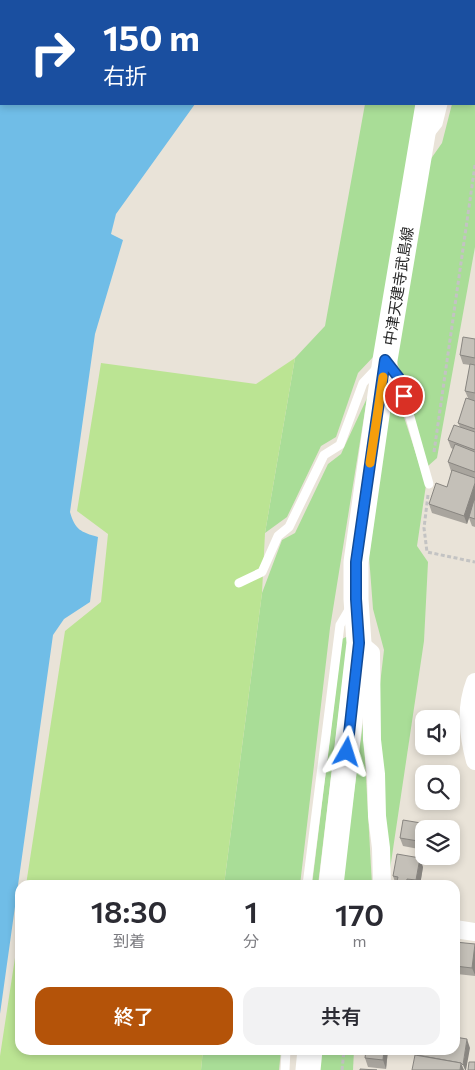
<!DOCTYPE html>
<html lang="ja">
<head>
<meta charset="utf-8">
<style>
	:root { --surface:#fff; --page:#f2f2f3; --text:#2b2b33; --muted:#7c7c81; --accent:#b45309 }
	body { margin:0; font-family:Commissioner,"Noto Sans JP",sans-serif; background:var(--page); color:var(--text); height:100vh; display:flex; flex-direction:column; font-size:19px; white-space:nowrap }
	* { box-sizing:border-box; margin:0 }
	p { font-size:16px; color:var(--muted) }
	.icon { flex:none; width:28px; height:28px; fill:none; stroke:currentColor; stroke-width:2; stroke-linecap:round; stroke-linejoin:round }
	.map { position:relative; flex:1; overflow:hidden }
	.details { position:absolute; left:15px; top:880px; width:445px; height:175px; display:flex; flex-direction:column; background:var(--surface); border-radius:15px; box-shadow:0 2px 8px #0003 }
	.details>* { flex:none }
	.top-card { position:absolute; left:0px; top:0px; width:475px; height:105px; box-shadow:0 2px 8px #0003; background:#1a4fa0; color:#fff; overflow:hidden }
	.controls { position:absolute; left:415px; top:710px; display:grid; gap:10px }
	.controls a { display:grid; place-items:center; width:45px; height:45px; border-radius:10px; background:var(--surface); box-shadow:0 2px 8px #0003; font-size:25px }
	.pin { position:absolute; display:grid; place-items:center; width:42px; height:42px; color:#fff; margin:-21px; border:2px solid #fff; border-radius:50%; box-shadow:0 1px 5px #0007 }
	.me { position:absolute; width:55px; margin:-28px; rotate:6deg; stroke-linejoin:round; filter:drop-shadow(0 0 4px #0008) }
	.turn { display:flex; align-items:center; gap:18px; height:105px; padding:0 20px; font-size:22px }
	.turn .icon { width:65px; height:65px; stroke-width:2.5 }
	.turn b { display:block; font-size:35px; line-height:42px }
	.eta { display:flex; justify-content:space-evenly; align-items:center; height:85px; text-align:center }
	.eta b { font-size:30px; font-weight:600; line-height:35px }
	.button { display:flex; gap:10px; margin-top:auto; padding:10px 20px }
	.button a { flex:1; height:58px; border-radius:15px; background:var(--accent); color:#fff; font-size:20px; font-weight:600; line-height:58px; text-align:center }
	.button a+a { background:var(--page); color:var(--text) }
	.map>svg:first-child { display:block }
	.green { fill:#a9dd97 }
	.pitch { fill:#bbe493 }
	.water { fill:#70bde7 }
	.lines { fill:none; stroke-linecap:round; stroke-linejoin:round }
	.path { stroke:#c3c3c3; stroke-width:3; stroke-dasharray:4 2.5; stroke-linecap:butt }
	.service { stroke:#fff; stroke-width:9 }
	.minor { stroke:#fff; stroke-width:18 }
	.secondary { stroke:#fff; stroke-width:25 }
	.wall { fill:#a9a59e }
	.shaded-wall { fill:#898681 }
	.building { fill:#c4c0b8; stroke:#898681 }
	.route-casing { stroke:#114b97; stroke-width:12 }
	.route { stroke:#1a73e8; stroke-width:9 }
	.slow { stroke:#f59e0b; stroke-width:9 }
	.labels { text-anchor:middle; dominant-baseline:central; stroke-width:4; stroke-linejoin:round; paint-order:stroke }
	.street-label { font-size:15px; fill:#272727; stroke:#fff }
</style>
</head>
<body>
<div class="map">
<svg width="475" height="1070" viewBox="0 0 475 1070">
	<rect width="100%" height="100%" fill="#e9e3d8"/>
	<g class="green">
		<path d="M475 4V247L437 458 428 466 396 358 428 163 442 143 452 104H474Z"/>
		<path d="M365 104H416L375 355 358 373 336 437 321 446 287 517 265 533 295 358 325 326Z"/>
		<path d="M393 383 426 485 417 546 428 562 424 641 389 876 375 727 384 650 373 609 369 556Z"/>
		<path d="M367 398 330 628 300 885H224L262 593 282 540 295 533 328 464 341 454Z"/>
		<path d="M348 636 318 885H312L342 639Z"/>
		<path d="M363 723 372 885H342Z"/>
		<path d="M203 1050H281L279 1070H201Z"/>
		<path d="M321 1050H354L353 1070H318Z"/>
	</g>
	<g class="pitch">
		<path d="M295 358 265 533 262 593 224 885H26L65 631 101 602 108 534 77 511 101 363 256 384Z"/>
		<path d="M20 925V1050H203L201 1070H0V1056Z"/>
	</g>
	<path class="water" d="M0 0H134L1 1V104H195L116 214 111 234 123 240 95 334 70 512C75 530 81 532 98 537L90 602 64 619 53 635 0 1014Z"/>
	<g class="lines">
		<g class="path">
			<path d="M434 452 475 165"/>
			<path d="M428 495 424 528 427 552 475 562"/>
			<path d="M342 1070 344 1050"/>
		</g>
		<g class="service">
			<path d="M468 1V0"/>
			<path d="M430 134 438 124 443 104"/>
			<path d="M389 365 399 378 429 484"/>
			<path d="M239 583 262 572 278 536 289 527 324 455 340 445 363 383 378 367"/>
			<path d="M307 885 340 625 350 608"/>
			<path d="M285 1070 286 1050"/>
		</g>
		<g class="minor">
			<path d="M359 643 371 653 372 740 376 774 377 816 381 848 382 885"/>
			<path d="M475 682C465 708 468 734 475 761"/>
			<path d="M455 929 475 932"/>
		</g>
		<g class="secondary">
			<path d="M445 1V0"/>
			<path d="M331 885 359 643 356 599V562L385 360 428 104"/>
			<path d="M308 1070 310 1050"/>
		</g>
	</g>
	<g class="wall">
		<path d="M475 339V527L472 526 469 518 467 524 432 513 429 504 447 487 452 471H451L448 462 453 449 451 448 448 440 460 427 458 423 468 398 465 391 470 365 463 364 460 355Z"/>
		<path d="M424 829V850L403 846 400 838Z"/>
		<path d="M423 867 420 885H396L393 876Z"/>
		<path d="M455 942 475 944V976L457 974 458 978 455 998Z"/>
		<path d="M388 1050 386 1069 368 1067 365 1058Z"/>
	</g>
	<g class="shaded-wall">
		<path d="M475 483V500L467 524 464 516Z"/>
		<path d="M420 858 423 867 420 885H417L416 880Z"/>
		<path d="M407 879 409 885H406Z"/>
		<path d="M475 944V975L472 968Z"/>
		<path d="M455 969 458 978 455 998Z"/>
		<path d="M467 1039 470 1048 466 1070H465L463 1065Z"/>
		<path d="M384 1050H388L386 1069 383 1060Z"/>
		<path d="M461 1063 464 1070H460Z"/>
	</g>
	<g class="building">
		<path d="M463 337 475 339V358L460 355Z"/>
		<path d="M470 364 475 365V393L465 391Z"/>
		<path d="M466 398 475 401V429L458 423Z"/>
		<path d="M454 425 475 432V450L448 440Z"/>
		<path d="M455 444 475 452V472L448 462Z"/>
		<path d="M452 470 475 478V483L464 516 429 504 436 483 447 487Z"/>
		<path d="M474 500H475V519L469 517Z"/>
		<path d="M403 820 433 825 432 829H424V842L400 838Z"/>
		<path d="M397 854 420 858 416 880 407 879 406 885H396L398 877 393 876Z"/>
		<path d="M455 942 475 944 472 968 455 966Z"/>
		<path d="M455 1037 467 1039 463 1065 461 1063 417 1055 418 1050H455Z"/>
		<path d="M366 1050H384L383 1060 365 1058Z"/>
		<path d="M415 1055 461 1063 460 1070H412Z"/>
		<path d="M469 1062H475V1070H468Z"/>
		<path d="M360 1069 377 1070H360Z"/>
	</g>
	<g class="lines">
		<g class="route-casing">
			<path id="route" d="M347 752 359 643 356 599V562L385 360 399 378 404 396"/>
		</g>
		<use href="#route" class="route"/>
		<path class="slow" d="M370 463 383 377"/>
	</g>
	<g class="labels">
		<g class="street-label">
			<text transform="translate(398 286) rotate(-81)">中津天建寺武島線</text>
		</g>
	</g>
</svg>
<div class="controls">
<a><svg class="icon" aria-label="sound" viewBox="0 0 24 24"><path d="M4 9h4l5-4v14l-5-4H4zM17 9q2 3 0 6"/></svg></a>
<a><svg class="icon" aria-label="search" viewBox="0 0 24 24"><circle cx="10" cy="10" r="6"/><path d="M15 15l6 6"/></svg></a>
<a><svg class="icon" aria-label="layers" viewBox="0 0 24 24"><path d="M12 4l9 5-9 5-9-5zM3 14l9 5 9-5"/></svg></a>
</div>
<div class="pin" style="left:404px;top:396px;background:#d93025"><svg class="icon" aria-label="arrive" viewBox="0 0 24 24"><path d="M6 21V4h12l-3 4 3 4H6"/></svg></div>
<svg class="me" style="left:347px;top:752px" viewBox="-20 -20 40 40"><path d="M0-17L14 15 0 8-14 15z" fill="#1a73e8" stroke="#fff" stroke-width="4"/></svg>
<div class="top-card">
<div class="turn"><svg class="icon" aria-label="right" viewBox="0 0 24 24"><path d="M7 20v-9h11M14 6l5 5-5 5"/></svg><div><b>150 m</b>右折</div></div>
</div>
<section class="details">
<div class="eta">
<div><b>18:30</b><p>到着</p></div>
<div><b>1</b><p>分</p></div>
<div><b>170</b><p>m</p></div>
</div>
<div class="button"><a>終了</a><a>共有</a></div>
</section>
</div>
</body>
</html>
